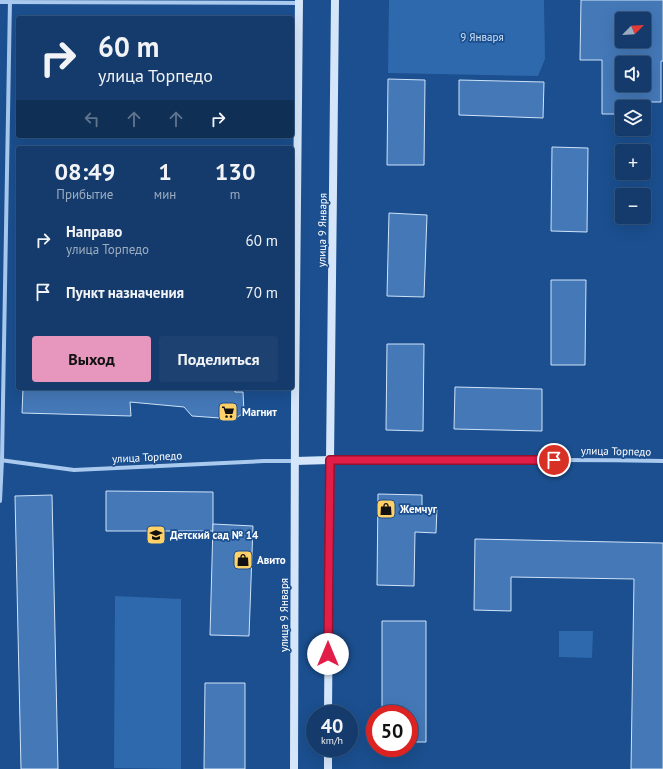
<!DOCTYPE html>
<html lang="ru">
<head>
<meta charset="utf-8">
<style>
	:root { --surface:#143b6b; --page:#1d4271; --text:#f1f3f6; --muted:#9dadc1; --line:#33557e; --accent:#e797bd }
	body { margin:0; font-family:"PT Sans",sans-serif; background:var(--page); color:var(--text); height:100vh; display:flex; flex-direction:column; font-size:15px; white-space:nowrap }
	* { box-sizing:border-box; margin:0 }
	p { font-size:13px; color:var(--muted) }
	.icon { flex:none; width:22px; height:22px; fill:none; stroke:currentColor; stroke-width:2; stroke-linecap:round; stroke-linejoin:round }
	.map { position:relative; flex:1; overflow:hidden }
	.details { position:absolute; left:16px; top:146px; width:278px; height:244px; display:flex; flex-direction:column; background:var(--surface); border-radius:4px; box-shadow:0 4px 16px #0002,0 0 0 1px var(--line) }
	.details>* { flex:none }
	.hud { position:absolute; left:16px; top:16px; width:278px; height:122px; border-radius:4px; box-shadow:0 4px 16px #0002,0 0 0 1px var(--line); background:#143b6b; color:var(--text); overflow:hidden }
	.needle { width:26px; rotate:66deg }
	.tools { position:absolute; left:615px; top:12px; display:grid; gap:8px }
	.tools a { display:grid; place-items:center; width:36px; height:36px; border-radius:4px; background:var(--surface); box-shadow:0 4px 16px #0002,0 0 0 1px var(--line); font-size:20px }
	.speed { position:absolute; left:306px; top:705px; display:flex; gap:8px; font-size:20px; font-weight:700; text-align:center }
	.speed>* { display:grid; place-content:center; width:52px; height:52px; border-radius:50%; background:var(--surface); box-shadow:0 4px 16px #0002,0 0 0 1px var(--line); line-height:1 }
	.speed small { font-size:10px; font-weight:400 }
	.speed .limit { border:6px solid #d22; background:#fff; color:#111 }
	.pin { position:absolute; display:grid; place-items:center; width:34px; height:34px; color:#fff; margin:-17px; border:2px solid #fff; border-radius:50%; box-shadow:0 1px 4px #0007 }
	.me { position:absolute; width:44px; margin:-22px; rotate:0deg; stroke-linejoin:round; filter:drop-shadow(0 0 3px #0008) }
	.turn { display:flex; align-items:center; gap:14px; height:84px; padding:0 16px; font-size:18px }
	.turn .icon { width:52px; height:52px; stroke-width:2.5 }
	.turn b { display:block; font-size:28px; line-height:34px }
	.lanes { display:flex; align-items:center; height:38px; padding:0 16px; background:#0003; justify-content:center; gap:20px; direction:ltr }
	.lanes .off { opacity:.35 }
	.eta { display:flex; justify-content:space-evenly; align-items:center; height:68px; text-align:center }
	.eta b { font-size:24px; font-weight:700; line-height:28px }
	.cta { display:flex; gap:8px; margin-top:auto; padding:8px 16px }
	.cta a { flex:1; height:46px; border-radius:4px; background:var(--accent); color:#111; font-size:16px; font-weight:700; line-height:46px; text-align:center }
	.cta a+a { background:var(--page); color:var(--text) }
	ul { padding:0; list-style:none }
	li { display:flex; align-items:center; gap:12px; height:52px; padding:0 16px }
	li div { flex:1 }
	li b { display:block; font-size:15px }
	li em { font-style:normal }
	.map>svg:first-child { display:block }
	.green { fill:#2e69ad }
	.building { fill:#4478b7; stroke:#cfe3fa; fill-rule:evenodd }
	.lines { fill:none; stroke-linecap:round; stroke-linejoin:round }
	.street { stroke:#a9c9ee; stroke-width:4 }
	.secondary { stroke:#d6e6fa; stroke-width:8 }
	.route-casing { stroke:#92132f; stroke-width:10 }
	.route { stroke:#e11d48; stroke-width:7 }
	.labels { text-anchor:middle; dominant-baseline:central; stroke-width:3.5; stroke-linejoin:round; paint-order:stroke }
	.park-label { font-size:11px; fill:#cfe3fa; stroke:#1b4f8f }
	.street-label { font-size:11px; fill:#fff; stroke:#1b4f8f }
	.poi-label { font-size:11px; font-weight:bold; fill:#fff; stroke:#1b4f8f; text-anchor:start }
</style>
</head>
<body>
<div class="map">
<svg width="663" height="769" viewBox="0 0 663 769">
	<rect width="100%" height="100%" fill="#1b4f8f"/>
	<g class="green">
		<path d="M389 0H544L545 59 538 76 388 73Z"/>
		<path d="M115 596 181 599V769L114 768Z"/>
		<path d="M559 631H593L592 658 559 657Z"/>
	</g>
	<g class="building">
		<path d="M581 0H663V61H661V102H636V107H622V114H602V60H580ZM622 19H644V41H622ZM622 63H644V85H622Z"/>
		<path d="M388 79 425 80 424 165H387Z"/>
		<path d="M459 80 544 82 543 118 459 115Z"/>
		<path d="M552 147 588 148 587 232 551 231Z"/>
		<path d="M389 213 427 215 424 297 387 296Z"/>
		<path d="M551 280H586L585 365H551Z"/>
		<path d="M387 344H424L423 431 386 430Z"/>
		<path d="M455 387 542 389V431L454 429Z"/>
		<path d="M23 388H235V392H243L244 413 234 419 192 416 184 407 130 402 131 416 22 413Z"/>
		<path d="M106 491 213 492V531H106Z"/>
		<path d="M378 494 422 495V507H437L436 533 415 532 414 586 377 585Z"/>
		<path d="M52 495 58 769H21L15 496Z"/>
		<path d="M213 524 253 526 249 636 210 635Z"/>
		<path d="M475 539 663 543V769H631L634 579 511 577V611L474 610Z"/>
		<path d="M382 621H426V742H409V714H382Z"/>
		<path d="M205 683H245V769H204Z"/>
	</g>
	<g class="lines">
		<g class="street">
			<path d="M0 2 299 3"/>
			<path d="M0 460 74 470 264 461H295"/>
			<path d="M330 460C441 460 552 459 663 461"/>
			<path d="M0 501 2 460 10 0"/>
		</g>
		<g class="secondary">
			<path d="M295 461 330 460"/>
			<path d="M328 714 330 460 333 189 335 0"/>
			<path d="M294 769 295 404 299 0"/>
			<path d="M328 769V748"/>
		</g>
	</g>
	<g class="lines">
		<g class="route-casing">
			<path id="route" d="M328 654 330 460H554"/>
		</g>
		<use href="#route" class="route"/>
	</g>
	<defs>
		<g id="supermarket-square" transform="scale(1)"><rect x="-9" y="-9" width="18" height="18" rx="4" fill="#ffd166" stroke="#1b4f8f"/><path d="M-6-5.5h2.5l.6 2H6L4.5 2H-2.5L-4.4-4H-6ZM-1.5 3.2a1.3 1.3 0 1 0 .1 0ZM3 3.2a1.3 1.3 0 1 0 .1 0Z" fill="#111"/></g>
		<g id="shop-square" transform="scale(1)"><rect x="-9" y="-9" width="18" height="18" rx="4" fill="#ffd166" stroke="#1b4f8f"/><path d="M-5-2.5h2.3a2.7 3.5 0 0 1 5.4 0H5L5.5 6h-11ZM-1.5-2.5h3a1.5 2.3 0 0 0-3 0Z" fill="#111"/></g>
		<g id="school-square" transform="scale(1)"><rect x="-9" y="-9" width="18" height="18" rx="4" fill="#ffd166" stroke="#1b4f8f"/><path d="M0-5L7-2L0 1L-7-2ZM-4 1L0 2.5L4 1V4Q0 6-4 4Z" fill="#111"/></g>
	</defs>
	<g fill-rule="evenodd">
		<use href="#supermarket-square" x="228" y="412"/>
		<use href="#shop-square" x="386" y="509"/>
		<use href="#school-square" x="156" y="535"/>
		<use href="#shop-square" x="243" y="560"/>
	</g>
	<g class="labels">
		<g class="park-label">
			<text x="482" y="37">9 Января</text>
		</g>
		<g class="street-label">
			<text transform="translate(322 230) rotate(-89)">улица 9 Января</text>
			<text transform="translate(616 451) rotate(1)">улица Торпедо</text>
			<text transform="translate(147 457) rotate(-3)">улица Торпедо</text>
			<text transform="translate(284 615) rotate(-90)">улица 9 Января</text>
		</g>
		<g class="poi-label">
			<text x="242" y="412">Магнит</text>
			<text x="400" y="509">Жемчуг</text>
			<text x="170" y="535">Детский сад № 14</text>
			<text x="257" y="560">Авито</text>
		</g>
	</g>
</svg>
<div class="tools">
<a><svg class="needle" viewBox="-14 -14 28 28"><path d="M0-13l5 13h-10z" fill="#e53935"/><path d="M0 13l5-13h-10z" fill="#9dadc1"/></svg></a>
<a><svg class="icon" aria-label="sound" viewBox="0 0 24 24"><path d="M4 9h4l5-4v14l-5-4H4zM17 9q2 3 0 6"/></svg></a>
<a><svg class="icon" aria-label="layers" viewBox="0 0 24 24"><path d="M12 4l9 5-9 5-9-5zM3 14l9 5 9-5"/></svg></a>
<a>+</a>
<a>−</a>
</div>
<div class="speed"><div>40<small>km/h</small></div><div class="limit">50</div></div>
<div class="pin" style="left:554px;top:460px;background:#d93025"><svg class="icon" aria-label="arrive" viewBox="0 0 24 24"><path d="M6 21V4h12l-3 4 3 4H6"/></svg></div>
<svg class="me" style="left:328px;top:654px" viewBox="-20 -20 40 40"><circle r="19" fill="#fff"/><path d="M0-13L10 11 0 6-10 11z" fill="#e11d48"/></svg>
<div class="hud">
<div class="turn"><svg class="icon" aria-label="right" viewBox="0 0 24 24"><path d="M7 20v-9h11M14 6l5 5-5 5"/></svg><div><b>60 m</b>улица Торпедо</div></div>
<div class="lanes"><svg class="icon off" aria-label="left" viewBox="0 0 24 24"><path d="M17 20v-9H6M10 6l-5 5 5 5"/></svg><svg class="icon off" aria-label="ahead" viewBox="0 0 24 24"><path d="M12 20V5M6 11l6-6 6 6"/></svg><svg class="icon off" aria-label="ahead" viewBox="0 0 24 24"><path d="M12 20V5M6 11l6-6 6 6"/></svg><svg class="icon" aria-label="right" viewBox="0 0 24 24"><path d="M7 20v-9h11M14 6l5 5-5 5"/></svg></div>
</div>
<section class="details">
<div class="eta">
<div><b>08:49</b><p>Прибытие</p></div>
<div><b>1</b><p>мин</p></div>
<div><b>130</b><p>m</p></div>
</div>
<ul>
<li><svg class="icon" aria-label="right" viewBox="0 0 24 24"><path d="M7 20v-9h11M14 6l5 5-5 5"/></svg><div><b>Направо</b><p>улица Торпедо</p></div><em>60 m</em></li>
<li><svg class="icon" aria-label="arrive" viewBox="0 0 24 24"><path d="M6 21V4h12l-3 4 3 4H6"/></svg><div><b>Пункт назначения</b></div><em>70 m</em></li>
</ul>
<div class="cta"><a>Выход</a><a>Поделиться</a></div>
</section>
</div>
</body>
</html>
